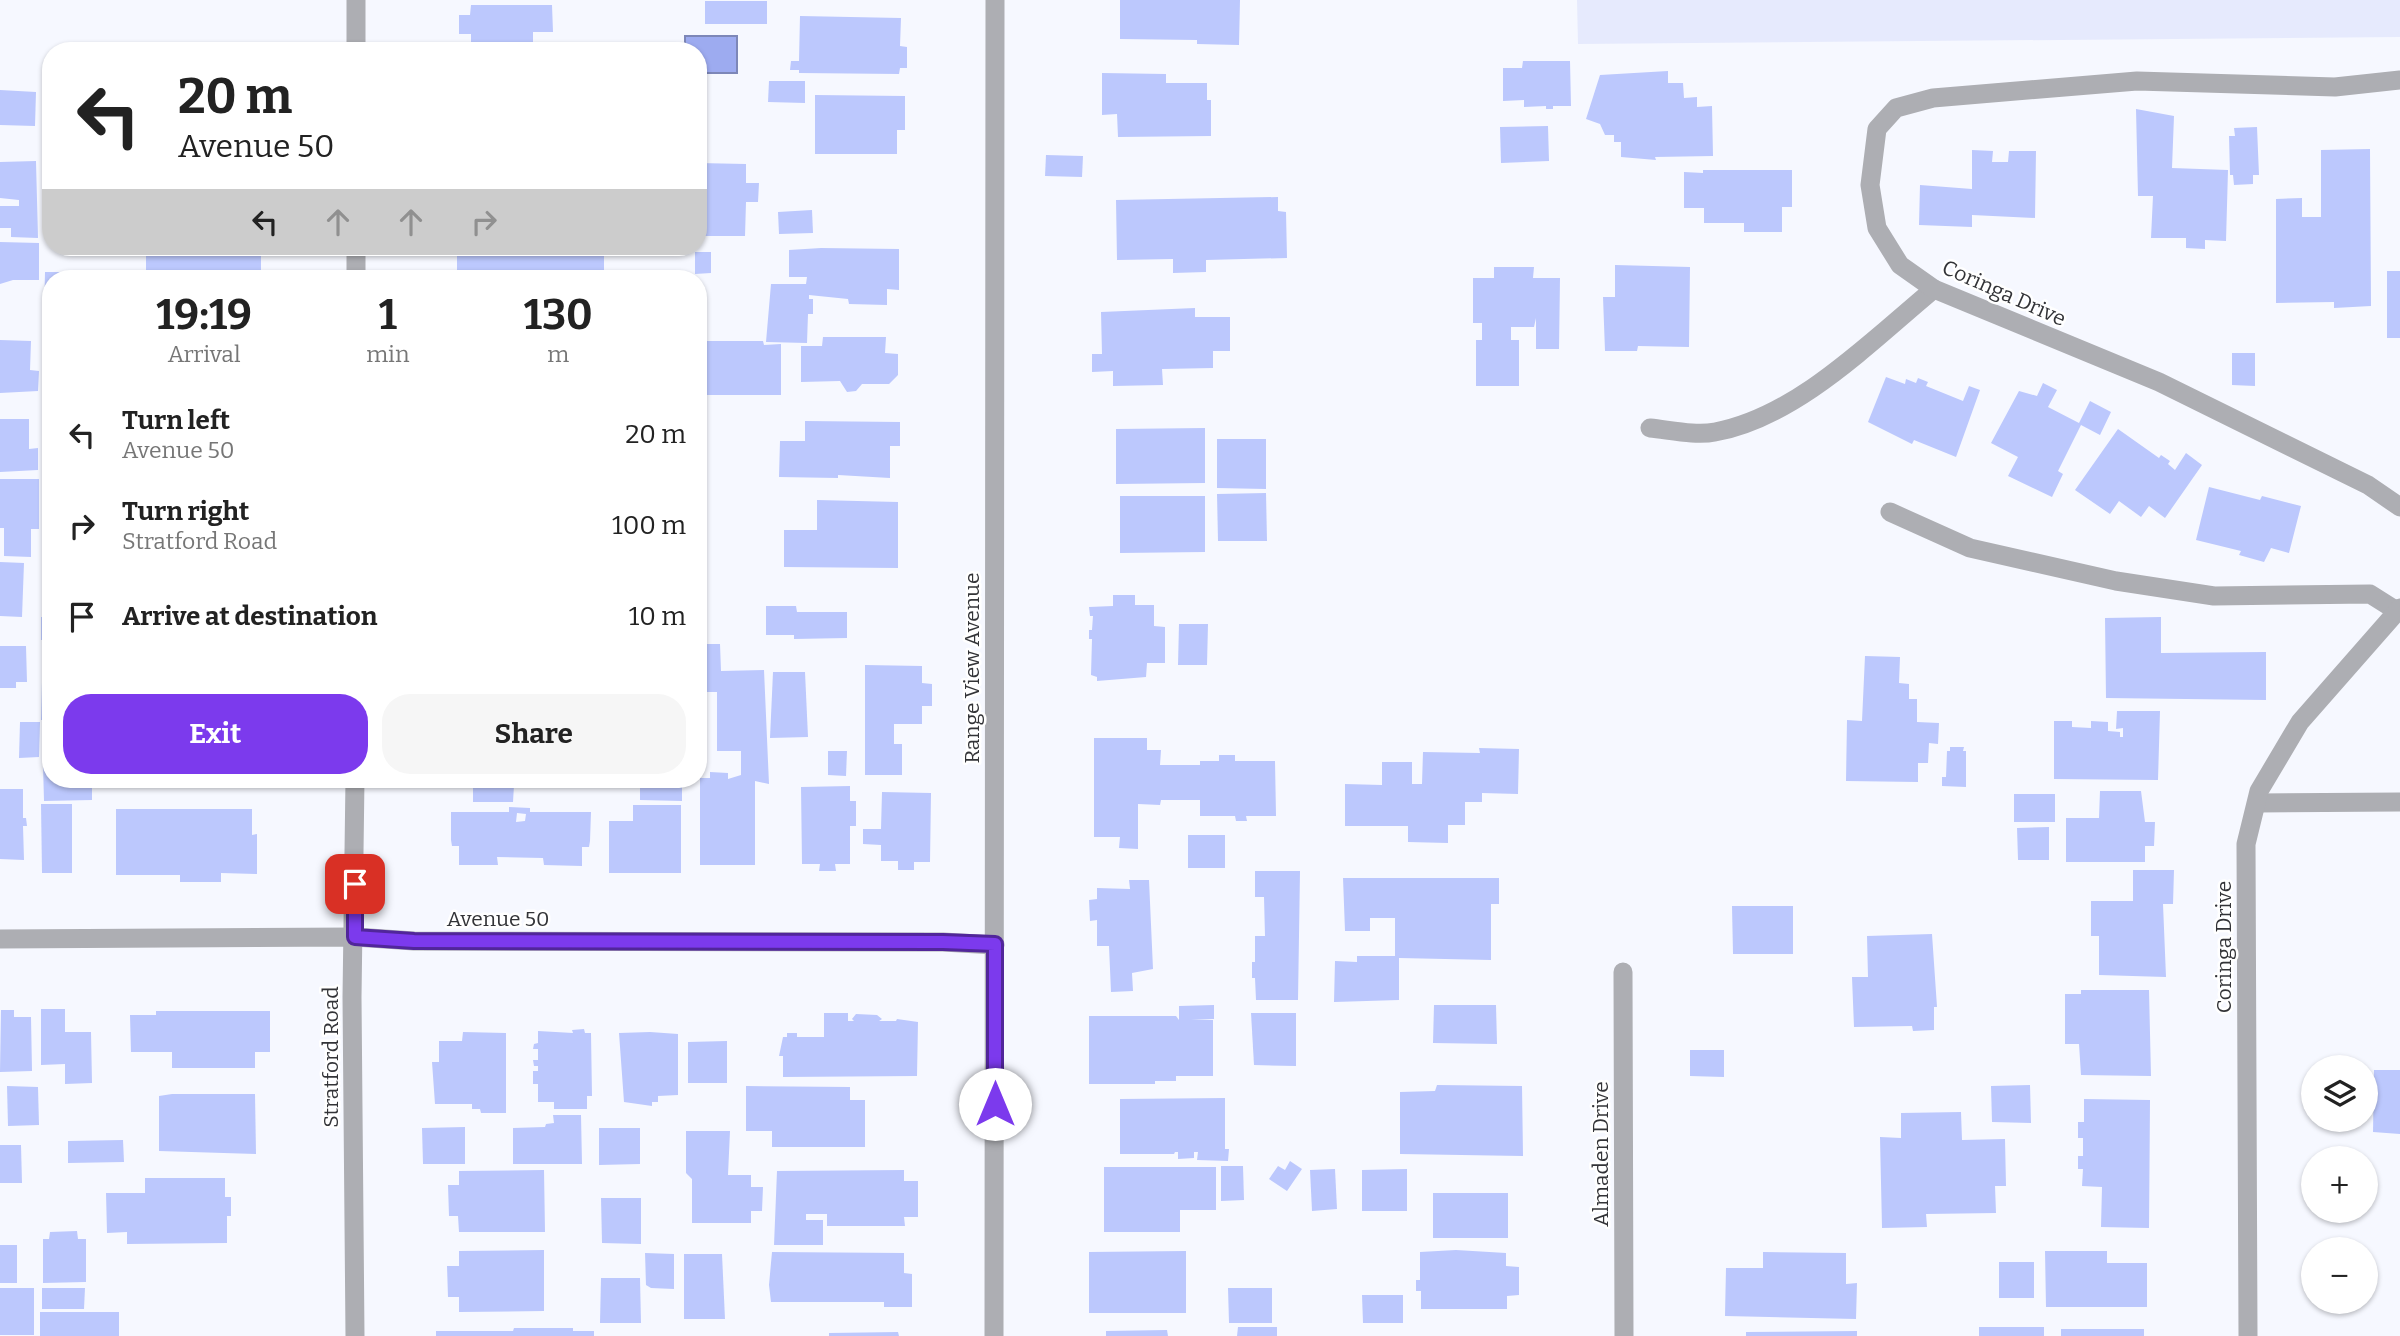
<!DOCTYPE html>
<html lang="en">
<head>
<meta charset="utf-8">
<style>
	:root { --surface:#fff; --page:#f6f6f6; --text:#222; --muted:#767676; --accent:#7c3aed }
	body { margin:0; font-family:Bitter,serif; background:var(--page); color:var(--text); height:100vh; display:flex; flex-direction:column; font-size:26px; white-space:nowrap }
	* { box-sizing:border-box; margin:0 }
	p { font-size:23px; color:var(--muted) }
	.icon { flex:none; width:38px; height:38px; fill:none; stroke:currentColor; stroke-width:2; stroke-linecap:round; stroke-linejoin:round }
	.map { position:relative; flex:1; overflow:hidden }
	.details { position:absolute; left:42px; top:270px; width:665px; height:518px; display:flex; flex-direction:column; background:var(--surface); border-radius:28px; box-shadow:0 2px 5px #0004 }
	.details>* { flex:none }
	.top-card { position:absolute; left:42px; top:42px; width:665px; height:214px; border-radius:28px; box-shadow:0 2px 5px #0004; background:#fff; color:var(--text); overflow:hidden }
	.tools { position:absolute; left:2301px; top:1055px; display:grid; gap:14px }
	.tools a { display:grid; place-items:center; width:77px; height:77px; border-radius:50%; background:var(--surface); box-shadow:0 2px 5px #0004; font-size:35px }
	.pin { position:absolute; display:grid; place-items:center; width:60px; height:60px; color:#fff; margin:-30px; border-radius:14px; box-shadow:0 4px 10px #0006 }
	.me { position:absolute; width:77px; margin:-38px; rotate:0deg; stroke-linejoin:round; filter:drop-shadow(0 0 5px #0008) }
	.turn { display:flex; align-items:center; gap:24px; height:147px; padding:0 21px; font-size:32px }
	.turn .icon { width:91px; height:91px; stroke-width:2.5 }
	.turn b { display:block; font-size:49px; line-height:60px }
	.lanes { display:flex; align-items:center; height:66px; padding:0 21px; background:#0003; justify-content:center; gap:35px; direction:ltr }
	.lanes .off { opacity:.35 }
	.eta { display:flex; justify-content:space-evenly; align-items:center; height:119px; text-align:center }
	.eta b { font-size:42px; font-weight:700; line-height:49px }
	.cta { display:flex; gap:14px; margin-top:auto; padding:14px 21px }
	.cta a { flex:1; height:80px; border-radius:28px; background:var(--accent); color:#fff; font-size:28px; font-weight:700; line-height:80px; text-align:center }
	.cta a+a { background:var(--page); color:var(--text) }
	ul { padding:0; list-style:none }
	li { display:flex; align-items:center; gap:21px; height:91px; padding:0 21px }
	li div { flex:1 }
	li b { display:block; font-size:26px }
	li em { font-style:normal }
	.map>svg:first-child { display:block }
	.built { fill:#e6eafd }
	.water { fill:#9dabf0; stroke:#7d87b8; stroke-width:2 }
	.building { fill:#bcc8fd; fill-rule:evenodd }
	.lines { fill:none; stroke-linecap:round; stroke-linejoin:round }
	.service { stroke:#adaeb3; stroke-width:19 }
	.minor { stroke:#adaeb3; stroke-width:19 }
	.route-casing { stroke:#51269a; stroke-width:18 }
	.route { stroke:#7c3aed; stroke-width:12 }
	.labels { text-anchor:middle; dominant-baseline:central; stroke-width:5; stroke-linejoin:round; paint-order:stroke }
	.street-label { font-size:21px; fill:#323337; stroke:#fff }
</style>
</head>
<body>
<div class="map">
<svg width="2400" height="1336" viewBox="0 0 2400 1336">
	<rect width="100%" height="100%" fill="#f6f8ff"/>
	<path class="built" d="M1577 0H2400V37L1578 44Z"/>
	<path class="water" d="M685 36H737V73H698V51H685Z"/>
	<g class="building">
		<path d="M1120 0H1240L1239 45 1197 44V40L1120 39Z"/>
		<rect x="705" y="1" width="62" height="23"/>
		<path d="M471 5H552L553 32H533V51H471V34H459V15H470Z"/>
		<path d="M800 16 901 18 900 46 907 47V68H900L899 74 799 73V70H790L791 61H799Z"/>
		<path d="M1523 61H1570L1571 106H1553V109H1546V106L1524 107V100L1503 101V68H1522Z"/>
		<path d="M1668 71V83H1683L1684 98 1697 97V107L1712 106 1713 156 1655 157 1656 160 1621 157V142H1614V135H1605L1600 124 1586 119 1600 75Z"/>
		<path d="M1102 73 1166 74V83H1207V100H1211V136L1118 137 1117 114 1102 115Z"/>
		<path d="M769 81H805V103L768 102Z"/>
		<path d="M0 90 36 92 35 126 0 125Z"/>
		<path d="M49 94H51V151L47 150Z"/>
		<path d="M815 95 905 96V130H897V154H815Z"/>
		<path d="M2136 109 2174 116 2172 168 2228 170 2226 241 2205 240V249L2186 248V238H2151L2153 196H2138Z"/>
		<path d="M1548 126 1549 161 1501 163 1500 127Z"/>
		<path d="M2257 127 2259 175H2253V184L2234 185 2233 175H2230L2229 136H2235L2234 128Z"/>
		<path d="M2370 149 2371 306 2334 308V302L2276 303V199L2302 198V217H2321V150Z"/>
		<path d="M1972 150 1993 151 1992 162H2008L2009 151H2036L2035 218 1972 215V227L1919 225 1920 185 1972 189Z"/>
		<path d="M1046 155 1083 156 1082 177 1045 176Z"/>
		<path d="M36 161 38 238 11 237V228H0V206H19V200L0 198V162Z"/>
		<path d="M698 163 746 164V183H759L758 202H746L745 236H698Z"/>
		<path d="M1703 170H1792V207H1782V232H1744V223H1704V208H1684V172L1703 173Z"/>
		<path d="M1278 197V211L1286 212 1287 258 1206 260V272L1173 273V259L1117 260 1116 200Z"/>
		<path d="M812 210 813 233 779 234 778 212Z"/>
		<path d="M0 242 39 243V280H13L0 284Z"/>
		<path d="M146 247H261V278H155V274H146Z"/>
		<path d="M471 247H497V251L604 252V278H457V254L472 255Z"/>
		<path d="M821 248 899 249V290L887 289V305L849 304 848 299 809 295V299H813V314H808L807 343 766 342 771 284H806L807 277H789V250Z"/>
		<path d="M695 252H711V273L695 274Z"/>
		<path d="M1615 265 1690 267 1689 347 1638 346 1637 351H1605L1603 297H1615Z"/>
		<path d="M1494 267H1534L1533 278H1560L1559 349H1536V318L1534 327H1511V340H1519V386H1476V340H1482V323H1473V278H1494Z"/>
		<rect x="2387" y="271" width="13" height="67"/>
		<path d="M45 272H86V278H51V315H44Z"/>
		<path d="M1195 308V317H1230V351H1213V368L1162 369 1163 385 1113 386V371L1092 372V354H1102L1101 312Z"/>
		<path d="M823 337H886L885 353 898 354V375L889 384H862L856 391 847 392 840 381 801 382V346H822Z"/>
		<path d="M0 340 31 341 30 370 39 371 38 391 0 393Z"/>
		<path d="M706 341H763L764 345 781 344V395H706Z"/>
		<path d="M2232 353H2255V386L2232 385Z"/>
		<path d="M1886 377 1905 384 1906 379 1916 383 1918 378 1928 382 1926 386 1963 401 1969 386 1980 390 1956 457 1914 440 1912 444 1868 422Z"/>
		<path d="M2043 383 2057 390 2048 407 2079 423 2090 401 2111 412 2100 435 2081 425 2058 471 2063 474 2052 497 2008 476 2018 457 1991 443 2019 391 2037 396Z"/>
		<path d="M0 419H29V449L38 448V470L0 472Z"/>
		<path d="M805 421 900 422V446H890V478L838 475V478L779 477 780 441H805Z"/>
		<path d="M1205 428V483L1116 484V429Z"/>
		<path d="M2118 429 2159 458 2161 455 2170 461 2168 464 2175 470 2186 453 2202 465 2165 518 2149 506 2141 517 2119 501 2110 514 2075 490Z"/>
		<path d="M1217 439H1266V489L1217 488Z"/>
		<path d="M0 479H39V529H31V557L4 556V528H0Z"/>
		<path d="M2209 487 2260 500 2262 496 2301 506 2289 553 2271 548 2264 562 2239 555 2241 551 2196 540Z"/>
		<path d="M1266 493 1267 541H1218L1217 494Z"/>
		<path d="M1120 496H1205V552L1120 553Z"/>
		<path d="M817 500 898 502V568L784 567V530H817Z"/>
		<path d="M0 562 24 563 22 617 0 616Z"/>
		<path d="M1113 595H1135V605H1154V626L1165 627V663H1147L1146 677 1097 681V677L1091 675 1092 639H1089V630H1092L1093 616H1090L1089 607 1113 606Z"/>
		<path d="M766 606H796L797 612H847V638L794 639V635H766Z"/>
		<rect x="41" y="617" width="10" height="23"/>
		<path d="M2161 617V653L2266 652V700L2106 698 2105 618Z"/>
		<path d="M1179 624H1208L1207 665H1178Z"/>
		<path d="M698 644H720L721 671 764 670 769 784 755 781V865H700V778H710V772L728 773V779L741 775V751H717V692H698Z"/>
		<path d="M0 646H26L27 682H16V688H0Z"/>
		<path d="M1865 656 1900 657 1899 683 1909 684V699H1917V722L1939 723 1938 744 1929 743 1928 763H1918V782L1846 781 1847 720 1862 721Z"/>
		<path d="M865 665 922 666V683L932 684V706H922V724H894V744H902V775H865Z"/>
		<path d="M773 672H805L808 737 770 738Z"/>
		<path d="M42 682H51V720H41Z"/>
		<path d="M2117 711H2160L2158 780 2054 779V721H2072V727L2091 728V721L2108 722V731L2120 732V737H2123V728L2116 729Z"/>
		<path d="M20 722H40L39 757 19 758Z"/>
		<path d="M1094 738H1147V750H1161L1160 765H1200V761H1219V755H1235V761H1275L1276 816H1246L1247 821H1236L1235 816H1200V800H1161L1160 805 1138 804V849L1119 848 1120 837H1094Z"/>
		<path d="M1950 747H1964L1963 751H1966V787L1942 786V777H1946L1947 751H1950Z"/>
		<path d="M1479 748 1519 749 1518 794 1482 793V802H1465V825H1448V843L1408 842V826H1345V784L1382 785V762H1412V784H1422L1423 752 1480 753Z"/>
		<path d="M828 751H847L846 776 828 775Z"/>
		<path d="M51 764V779H92V800L44 801 43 765Z"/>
		<path d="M141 779H258V784L141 785Z"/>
		<path d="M454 779H568V783L514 785 513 802H473V786L454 785Z"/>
		<path d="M640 779H682V801L640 800Z"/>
		<path d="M850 786V801H856V826H850V864H835L836 871H819L820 864H802L801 787Z"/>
		<path d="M0 789H23V818H26L27 826H23L24 860 0 859Z"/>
		<path d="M2100 791H2141L2145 822H2155L2154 846H2145V862H2066V818H2099Z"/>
		<path d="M882 792 931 793 930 862H914V870H898V861H881V845L863 844V829H881Z"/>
		<rect x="2014" y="794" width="41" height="28"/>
		<path d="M41 804H72V873H42Z"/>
		<path d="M633 805H681V873H609V821H633Z"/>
		<path d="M509 807 530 808V812H591L590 841 589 847H582V866L544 865 543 858 497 857 498 865H459V846H452L451 840V812H509ZM517 813 526 814 525 821 516 822Z"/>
		<path d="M116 809H252V835L257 834V874L221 873V882H180V875H116Z"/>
		<path d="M2049 827V860H2018L2017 828Z"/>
		<rect x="1188" y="835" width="37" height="33"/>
		<path d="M2133 870H2174L2173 904H2163L2166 977 2099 975V936H2091V901H2133Z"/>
		<path d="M1255 871H1300L1298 1000H1256L1255 978H1252V962H1255V936H1265L1264 897H1255Z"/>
		<path d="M1343 878H1499V904H1491V960L1399 958V1000L1334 1002 1335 961 1357 962V956H1395V918H1370V931H1345Z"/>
		<path d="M1129 880H1149L1153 969 1132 973 1133 991 1111 992 1109 946H1097V920L1090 921 1089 900 1097 899V888L1130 889Z"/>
		<path d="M1732 906H1793V954H1733Z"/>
		<path d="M1932 934 1937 1007H1934V1030L1913 1031 1912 1026 1854 1027 1852 977H1868L1867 936Z"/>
		<path d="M2081 990H2149L2151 1076 2081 1075 2079 1044H2065V994H2081Z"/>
		<path d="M1214 1005V1019H1191L1213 1020V1076H1176V1081H1155V1084H1089V1016H1176L1179 1020V1006Z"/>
		<path d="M1434 1005H1496L1497 1044 1433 1043Z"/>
		<path d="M41 1009H65V1032H91L92 1083 65 1084V1064L41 1065Z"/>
		<path d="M1 1010H14V1017H31L32 1071 0 1072Z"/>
		<path d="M156 1011H270V1052H255V1068H172V1052H131L130 1015H156Z"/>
		<path d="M824 1013H848V1021H854L852 1019 856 1014 877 1015 882 1019 879 1021H896L897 1019 918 1022 917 1076 783 1077V1056H779L783 1037H787V1033H797V1037H824Z"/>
		<path d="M1251 1013H1296V1066L1254 1065Z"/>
		<path d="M584 1029 585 1033H591L592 1096H587V1109H554V1102H538V1084H533V1071H538V1066H534L533 1060H538V1049H533L534 1044 538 1043V1031L573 1033 572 1030Z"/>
		<path d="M463 1032 506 1033V1113H481L480 1109H472V1104H435L432 1062H439V1041H462Z"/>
		<path d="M650 1032 678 1034V1095L658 1096V1102H652V1106L624 1102 619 1033Z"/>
		<path d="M727 1041V1083H688V1042Z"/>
		<path d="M1690 1050H1724V1077L1690 1076Z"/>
		<path d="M2374 1070H2400V1134L2373 1132Z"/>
		<path d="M1437 1085 1522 1086 1523 1156 1400 1154V1092L1435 1091Z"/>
		<path d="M2030 1085 2031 1123 1992 1122 1991 1086Z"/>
		<path d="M7 1086 38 1087 39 1125 8 1126Z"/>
		<path d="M746 1086 850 1087V1100H865V1147H772V1131H746Z"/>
		<path d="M172 1094H255L256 1154 159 1151V1096Z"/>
		<path d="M1225 1098V1149H1229L1228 1161 1197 1160 1198 1152H1194V1158L1178 1159V1152H1175L1174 1154H1120V1099Z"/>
		<path d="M2084 1099 2150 1100 2149 1228 2101 1227 2102 1187 2082 1186 2083 1169H2078V1156H2083V1138H2078V1122H2084Z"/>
		<path d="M1961 1112 1962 1140 2005 1139 2006 1186H1995L1996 1213 1926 1214 1927 1227 1882 1228 1880 1137 1901 1138V1113Z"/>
		<path d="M553 1115H581L582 1164H513V1128L545 1127 546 1124 554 1123Z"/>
		<path d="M465 1127V1164H423L422 1128Z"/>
		<path d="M599 1128H640V1164L599 1165Z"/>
		<path d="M686 1131H730L728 1175H751V1187H763L762 1211H751V1223H692V1179L686 1173Z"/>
		<path d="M123 1140 124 1162 68 1163V1141Z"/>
		<path d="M0 1145H21L22 1183H0Z"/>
		<path d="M1290 1161 1302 1169 1287 1191 1269 1179 1278 1166 1285 1170Z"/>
		<path d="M1221 1166H1243L1244 1200 1221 1201Z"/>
		<path d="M1104 1167H1216V1210H1180V1232H1104Z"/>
		<path d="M1335 1169 1337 1209 1312 1211 1310 1170Z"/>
		<path d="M1407 1169V1211H1362V1170Z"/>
		<path d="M544 1170 545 1232H459L458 1216H449L448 1185H459V1171Z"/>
		<path d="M904 1170V1181H918V1217H904L905 1226H827V1214H806V1220H823V1245H774L777 1171Z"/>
		<path d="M145 1178H225V1197H231V1216H227V1243L127 1244V1232L107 1233 106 1193H145Z"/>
		<rect x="1433" y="1193" width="75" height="45"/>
		<path d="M601 1198H641V1244L602 1243Z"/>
		<path d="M77 1231 78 1239H86V1282L43 1283V1239H49L50 1232Z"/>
		<rect x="0" y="1245" width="17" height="38"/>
		<path d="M544 1250V1311L459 1312V1297H448L447 1266H459V1251Z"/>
		<path d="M1456 1250 1506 1253V1266L1519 1267V1295L1507 1296V1309H1421V1291H1416V1280H1420V1252Z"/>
		<path d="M1186 1251V1313H1089V1252Z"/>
		<path d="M2045 1251H2107V1263H2147V1307H2046Z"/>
		<path d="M772 1252 904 1253V1273L912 1274V1307H884V1302H771L769 1285Z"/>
		<path d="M1763 1252 1846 1253V1284L1857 1283 1856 1319 1725 1316 1726 1268H1763Z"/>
		<path d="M645 1253 674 1254V1289L651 1288 646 1285Z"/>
		<path d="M684 1254H722L725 1319H684Z"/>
		<rect x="1999" y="1262" width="35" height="36"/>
		<path d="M601 1278H640L641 1323H600Z"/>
		<rect x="0" y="1288" width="34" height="47"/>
		<path d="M42 1288H85L84 1309H42Z"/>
		<path d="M1228 1288H1272V1323H1229Z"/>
		<path d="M1362 1295H1403V1323H1363Z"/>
		<rect x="40" y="1312" width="79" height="24"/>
		<path d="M1238 1327H1277V1336H1237Z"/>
		<rect x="1979" y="1327" width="65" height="9"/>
		<path d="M514 1328H573V1331H594V1336H436V1331H513Z"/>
		<rect x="2061" y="1329" width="83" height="7"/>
		<path d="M1167 1330 1168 1336H1106V1331Z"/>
		<path d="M1857 1331V1336H1746V1332Z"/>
		<path d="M898 1332 899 1336H829V1333Z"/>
	</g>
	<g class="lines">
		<g class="service">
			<path d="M1650 428C1670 430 1696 436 1715 432 1797 417 1871 341 1934 289"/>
			<path d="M1890 512 1970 548 2116 581 2214 596 2370 594 2397 611"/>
			<path d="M2257 803 2400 802"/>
		</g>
		<g class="minor">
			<path d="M356 51V0"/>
			<path d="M2400 80 2335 87 2137 81 1933 98 1896 108 1877 129 1870 185 1877 228 1900 265 1934 289 2159 382 2368 485 2400 507"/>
			<path d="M356 278V247"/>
			<path d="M0 939 355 937 414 941 943 942 995 945"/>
			<path d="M1623 972 1624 1336"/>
			<path d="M355 1336 352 997 355 779"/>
			<path d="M994 1336 995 0"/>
			<path d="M2248 1336 2246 844 2259 791 2300 722 2400 608"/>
		</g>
	</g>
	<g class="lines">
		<g class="route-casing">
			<path id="route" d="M355 884V937L414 941 943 942 995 944V1104"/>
		</g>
		<use href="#route" class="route"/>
	</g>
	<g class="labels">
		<g class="street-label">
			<text transform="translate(2004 293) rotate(24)">Coringa Drive</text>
			<text transform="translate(972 668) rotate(-90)">Range View Avenue</text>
			<text x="498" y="919">Avenue 50</text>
			<text transform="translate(2224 947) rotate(-90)">Coringa Drive</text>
			<text transform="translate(331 1057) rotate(-90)">Stratford Road</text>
			<text transform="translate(1601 1154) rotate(-90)">Almaden Drive</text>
		</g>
	</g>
</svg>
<div class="tools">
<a><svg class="icon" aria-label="layers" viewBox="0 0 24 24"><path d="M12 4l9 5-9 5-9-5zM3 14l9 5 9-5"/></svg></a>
<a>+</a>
<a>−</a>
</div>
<div class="pin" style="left:355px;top:884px;background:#d93025"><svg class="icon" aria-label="arrive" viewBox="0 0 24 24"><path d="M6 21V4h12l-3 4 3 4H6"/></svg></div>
<svg class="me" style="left:995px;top:1104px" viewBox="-20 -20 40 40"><circle r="19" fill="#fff"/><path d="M0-13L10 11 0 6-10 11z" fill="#7c3aed"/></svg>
<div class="top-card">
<div class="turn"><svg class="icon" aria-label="left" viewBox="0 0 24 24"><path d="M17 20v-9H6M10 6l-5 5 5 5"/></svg><div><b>20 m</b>Avenue 50</div></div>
<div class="lanes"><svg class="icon" aria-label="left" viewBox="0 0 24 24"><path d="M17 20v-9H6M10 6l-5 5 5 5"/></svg><svg class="icon off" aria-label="ahead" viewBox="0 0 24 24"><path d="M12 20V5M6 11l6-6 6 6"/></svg><svg class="icon off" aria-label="ahead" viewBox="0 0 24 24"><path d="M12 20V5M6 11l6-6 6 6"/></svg><svg class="icon off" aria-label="right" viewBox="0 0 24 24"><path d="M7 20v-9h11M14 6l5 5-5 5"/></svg></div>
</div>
<section class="details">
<div class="eta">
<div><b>19:19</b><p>Arrival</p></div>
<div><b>1</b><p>min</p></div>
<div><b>130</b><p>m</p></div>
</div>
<ul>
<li><svg class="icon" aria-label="left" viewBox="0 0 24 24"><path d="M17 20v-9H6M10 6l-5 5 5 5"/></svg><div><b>Turn left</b><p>Avenue 50</p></div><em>20 m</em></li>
<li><svg class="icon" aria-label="right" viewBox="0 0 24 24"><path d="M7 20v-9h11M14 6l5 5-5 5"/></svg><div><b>Turn right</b><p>Stratford Road</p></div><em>100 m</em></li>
<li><svg class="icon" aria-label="arrive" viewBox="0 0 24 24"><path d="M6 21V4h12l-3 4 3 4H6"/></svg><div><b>Arrive at destination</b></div><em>10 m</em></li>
</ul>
<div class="cta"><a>Exit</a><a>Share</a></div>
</section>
</div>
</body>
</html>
